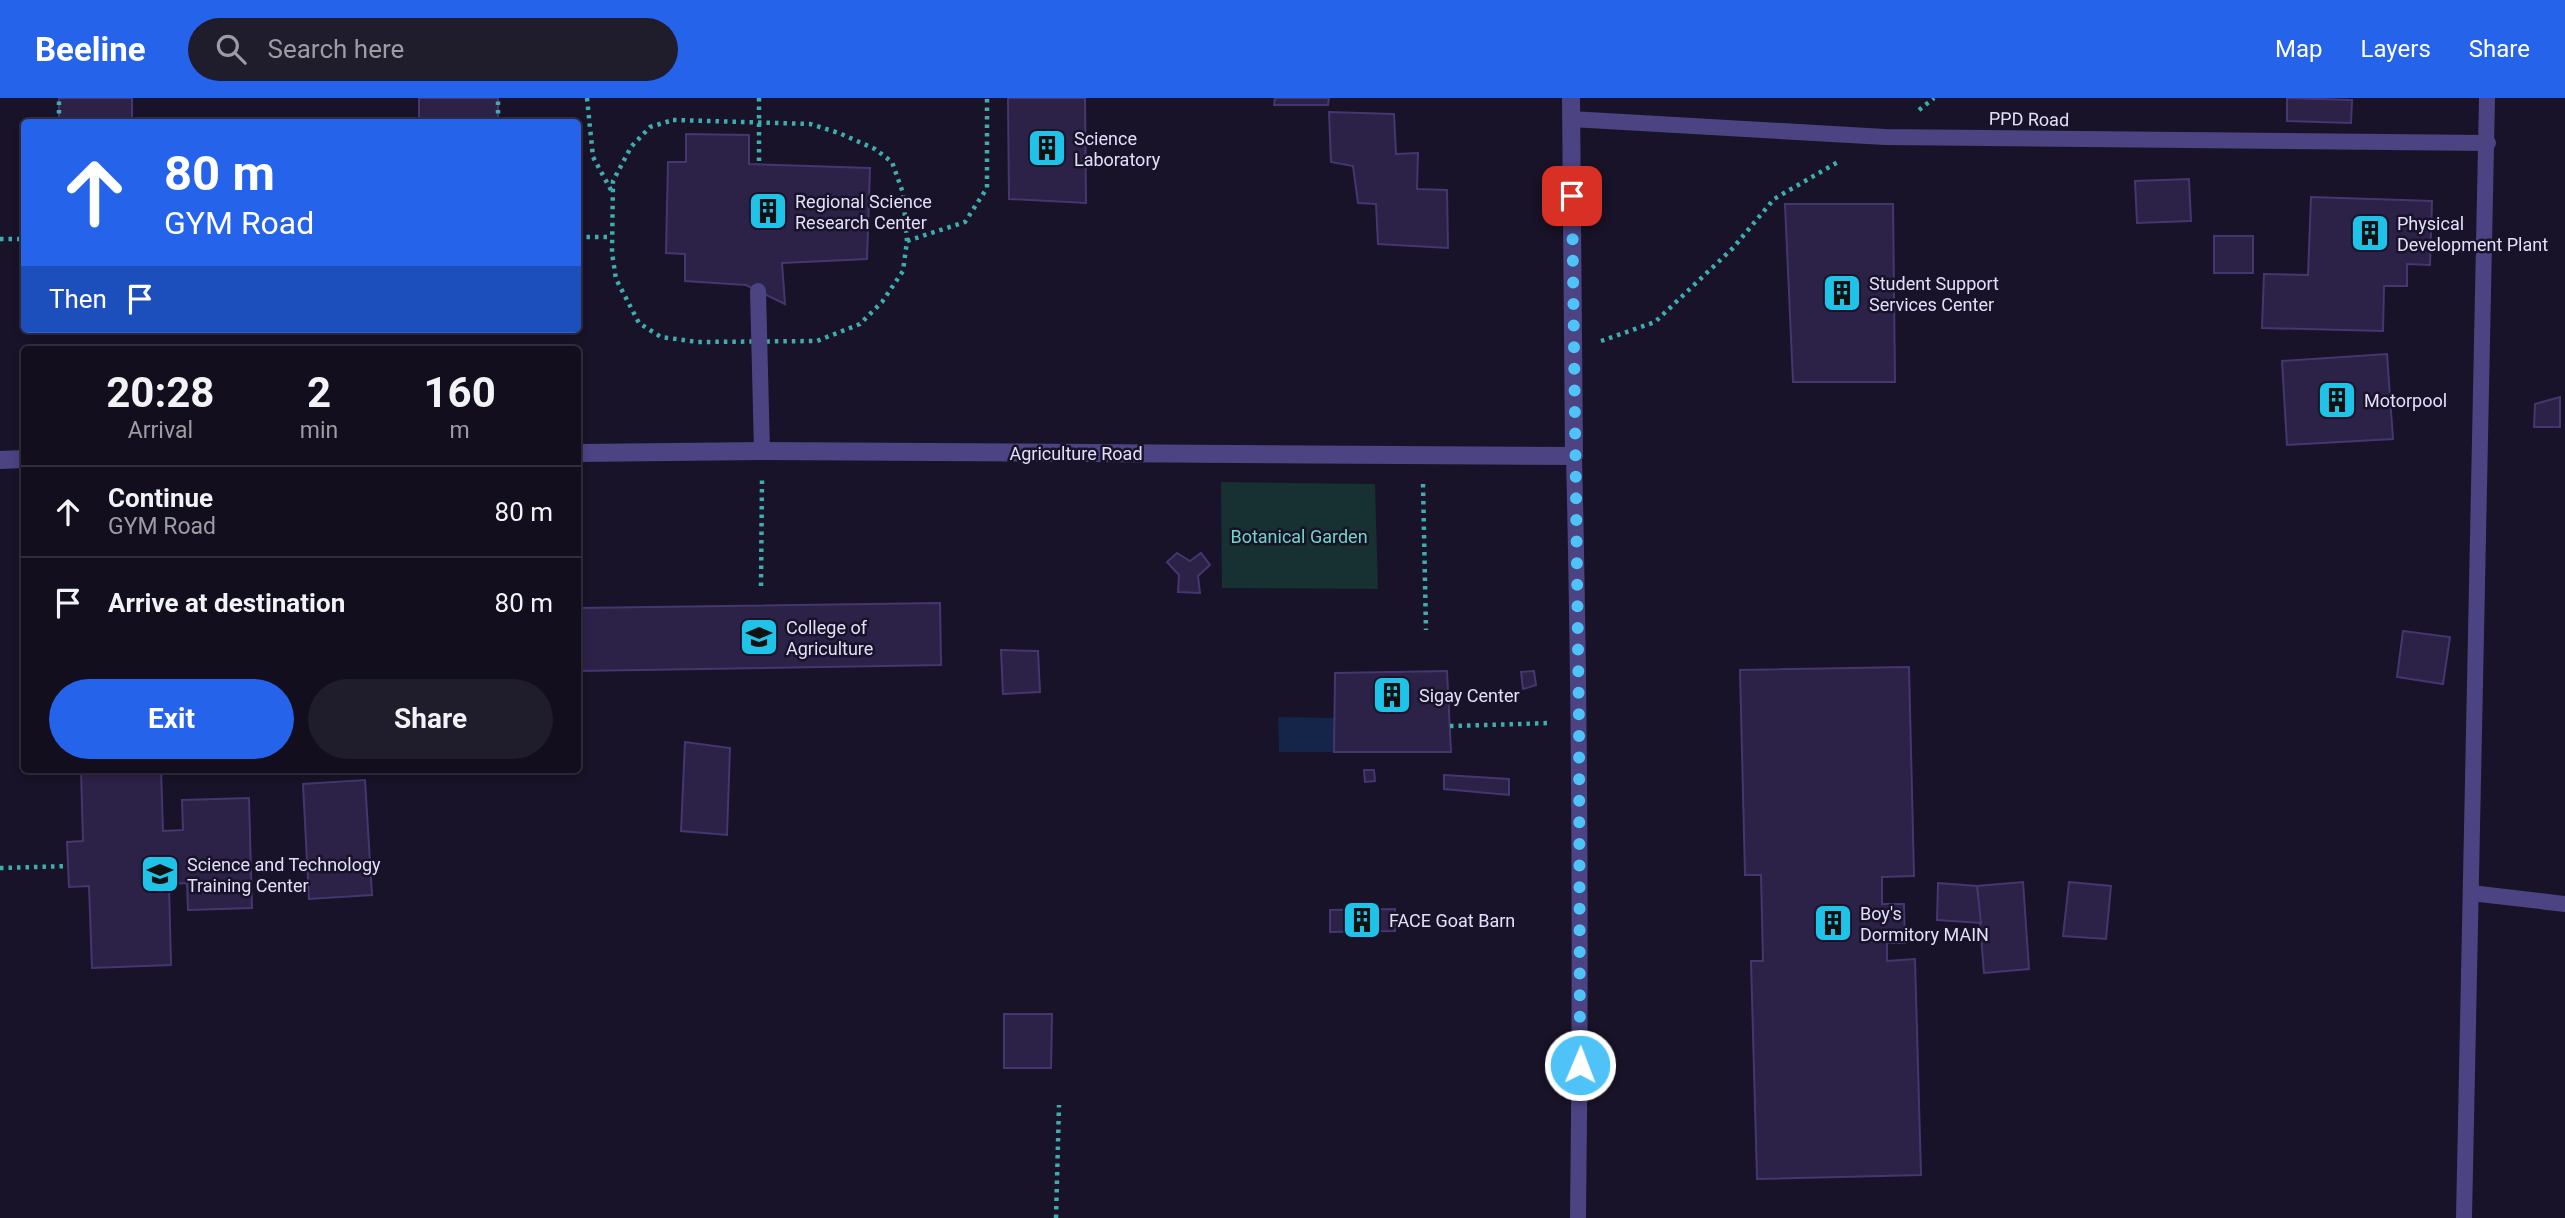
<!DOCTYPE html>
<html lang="en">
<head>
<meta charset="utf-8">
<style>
	:root { --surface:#120e1e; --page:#1f1c2b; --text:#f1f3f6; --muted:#9c9ca4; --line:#312e3c; --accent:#2563eb }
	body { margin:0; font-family:Roboto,sans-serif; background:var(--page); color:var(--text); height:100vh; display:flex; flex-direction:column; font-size:26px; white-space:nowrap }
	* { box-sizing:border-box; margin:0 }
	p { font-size:23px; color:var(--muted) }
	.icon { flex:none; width:38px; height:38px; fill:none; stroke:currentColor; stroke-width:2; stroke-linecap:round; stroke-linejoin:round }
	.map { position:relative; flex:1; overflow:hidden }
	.panel { position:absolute; left:21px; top:248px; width:560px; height:427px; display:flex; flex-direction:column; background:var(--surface); border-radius:7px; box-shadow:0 4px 10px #0003,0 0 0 2px var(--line) }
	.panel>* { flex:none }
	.hud { position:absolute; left:21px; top:21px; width:560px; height:214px; border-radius:7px; box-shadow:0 4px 10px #0003,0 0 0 2px var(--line); background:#2563eb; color:#fff; overflow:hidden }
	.pin { position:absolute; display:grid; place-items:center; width:60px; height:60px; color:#fff; margin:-30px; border-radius:14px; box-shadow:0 4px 10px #0006 }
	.me { position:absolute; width:77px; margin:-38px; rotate:1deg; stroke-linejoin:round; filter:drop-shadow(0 0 5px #0008) }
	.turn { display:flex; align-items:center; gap:24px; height:147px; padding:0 28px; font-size:32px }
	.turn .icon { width:91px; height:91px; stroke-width:2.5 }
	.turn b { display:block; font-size:49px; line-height:60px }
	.then { display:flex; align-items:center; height:66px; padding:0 28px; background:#0003; gap:14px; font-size:26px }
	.eta { display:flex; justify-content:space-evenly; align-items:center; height:119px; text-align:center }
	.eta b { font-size:42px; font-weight:700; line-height:49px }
	.cta { display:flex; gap:14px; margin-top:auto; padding:14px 28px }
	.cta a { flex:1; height:80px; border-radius:42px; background:var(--accent); color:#fff; font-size:28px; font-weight:700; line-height:80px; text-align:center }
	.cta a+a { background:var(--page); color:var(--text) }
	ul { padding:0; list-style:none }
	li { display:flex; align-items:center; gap:21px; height:91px; padding:0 28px; border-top:2px solid var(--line) }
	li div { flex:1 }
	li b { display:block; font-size:26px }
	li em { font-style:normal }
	header { display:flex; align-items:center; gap:42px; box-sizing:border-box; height:98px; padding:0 35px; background:var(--accent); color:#fff }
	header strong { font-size:33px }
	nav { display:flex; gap:38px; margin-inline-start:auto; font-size:24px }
	.search { width:490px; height:63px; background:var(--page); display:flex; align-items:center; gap:18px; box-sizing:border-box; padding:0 24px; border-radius:38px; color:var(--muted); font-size:26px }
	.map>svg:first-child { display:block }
	.green { fill:#173031 }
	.water { fill:#15254a }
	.building { fill:#2c2147; stroke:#463670; stroke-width:2 }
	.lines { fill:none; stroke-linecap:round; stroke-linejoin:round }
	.path { stroke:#3eadaf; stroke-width:4.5; stroke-dasharray:3.5 5; stroke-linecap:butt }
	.lane { stroke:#4b4382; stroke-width:16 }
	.street { stroke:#4b4382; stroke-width:18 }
	.route { stroke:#4fc3f7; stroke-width:12; stroke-dasharray:0 21.6 }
	.labels { text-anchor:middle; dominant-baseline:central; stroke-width:5; stroke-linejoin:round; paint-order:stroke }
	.street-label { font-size:18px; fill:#e3defb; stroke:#181328 }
	.poi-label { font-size:18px; fill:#e3defb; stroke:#181328; text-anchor:start }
	.park-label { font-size:18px; fill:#70d5c3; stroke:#181328 }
</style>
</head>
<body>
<header>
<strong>Beeline</strong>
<div class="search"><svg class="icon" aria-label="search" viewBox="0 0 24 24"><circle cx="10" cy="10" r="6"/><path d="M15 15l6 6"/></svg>Search here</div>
<nav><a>Map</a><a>Layers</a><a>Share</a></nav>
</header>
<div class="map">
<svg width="2565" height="1120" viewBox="0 0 2565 1120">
	<rect width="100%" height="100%" fill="#181328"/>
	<path class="green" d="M1221 384 1375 386 1378 491 1222 490Z"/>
	<path class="water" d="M1278 619 1335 620 1334 654H1279Z"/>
	<g class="building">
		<rect x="59" y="0" width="73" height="24"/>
		<rect x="419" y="0" width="79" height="24"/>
		<path d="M1008 0H1085L1086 105 1009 101Z"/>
		<path d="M1275 0H1329L1328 7H1274Z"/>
		<path d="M2287 0 2352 2 2351 25 2287 23Z"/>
		<path d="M1329 14 1394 16 1396 56 1418 55 1417 91 1447 92 1448 150 1378 146 1376 106 1358 105 1353 68 1331 64Z"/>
		<path d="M686 36 749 37V66L870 70 867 161 782 165 785 206 746 187 685 183V156L666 155 668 64H686Z"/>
		<path d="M2189 81 2191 123 2137 125 2135 83Z"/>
		<path d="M2311 99 2432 103 2430 167 2407 166V188H2384L2383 233 2262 230 2264 176 2308 177Z"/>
		<path d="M1785 106H1893L1895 284H1793Z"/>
		<rect x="2214" y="138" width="39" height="37"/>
		<path d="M2387 256 2393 341 2287 347 2282 263Z"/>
		<path d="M2560 299V329H2534L2535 306Z"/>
		<path d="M1177 455 1190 463 1201 455 1210 467 1198 478 1200 495 1178 494 1179 477 1167 464Z"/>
		<path d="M940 505 941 567 578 573V510Z"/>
		<path d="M2403 533 2450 539 2443 586 2397 579Z"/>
		<path d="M1001 552 1038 553 1040 594 1003 596Z"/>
		<path d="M1909 569 1914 778 1882 779V806H1904L1905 845H1887V863L1915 861 1921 1077 1757 1081 1751 863H1763L1761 777H1745L1740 572Z"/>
		<path d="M1447 573 1451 654H1334L1335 575Z"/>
		<path d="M1534 573 1536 587 1523 591 1521 574Z"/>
		<path d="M685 644 730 650 727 737 681 733Z"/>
		<path d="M81 672H161L163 733 183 732 182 702 249 700 252 810 188 812 187 785 169 786 171 867 92 870 89 788 69 789 67 744 83 743Z"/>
		<path d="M1364 672H1374L1375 683 1365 684Z"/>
		<path d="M1444 677 1509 681V697L1444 691Z"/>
		<path d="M365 682 372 797 309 801 303 686Z"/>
		<path d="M2023 784 2029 871 1984 875 1977 788Z"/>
		<path d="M2069 784 2111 788 2106 841 2063 838Z"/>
		<path d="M1938 785 1977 788 1981 825 1937 822Z"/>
		<path d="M1395 811V833L1330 834V812Z"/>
		<path d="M1004 916H1052L1051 970H1004Z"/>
	</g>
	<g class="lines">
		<g class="path">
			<path d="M587 0 593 59 611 92"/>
			<path d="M759 0V67"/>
			<path d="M1919 12 1934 0"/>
			<path d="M673 22 810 26 839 35 875 51 892 64 903 95 907 143 903 173 882 204 860 226 817 243 698 244 661 239 639 225 616 181 612 155 613 83 631 49 650 29Z"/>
			<path d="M59 24V0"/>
			<path d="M498 24V0"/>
			<path d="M578 139H612"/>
			<path d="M0 141H24"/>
			<path d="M907 143 965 124 987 90V0"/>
			<path d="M1601 243 1655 224 1733 150 1774 101 1838 64"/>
			<path d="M1423 386 1426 532"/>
			<path d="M761 488 762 382"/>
			<path d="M1450 628 1551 625"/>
			<path d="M0 770 68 768"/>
			<path d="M1056 1120 1059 1007"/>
		</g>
		<g class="lane">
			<path d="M1571 21 1885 39 2488 45"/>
			<path d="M758 193 762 353"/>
			<path d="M1574 358C1580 612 1581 866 1578 1120"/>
			<path d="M2471 795 2565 806"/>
			<path d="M2464 1120 2487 0"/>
		</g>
		<g class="street">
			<path d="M578 355 762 353 1574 358 1571 0"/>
			<path d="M0 362 24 361"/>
		</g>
	</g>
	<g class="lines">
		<path class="route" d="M1572 98 1579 623 1580 967"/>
	</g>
	<defs>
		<g id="building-square" transform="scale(2.0125)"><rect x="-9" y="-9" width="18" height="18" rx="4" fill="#1fc3e7" stroke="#181328"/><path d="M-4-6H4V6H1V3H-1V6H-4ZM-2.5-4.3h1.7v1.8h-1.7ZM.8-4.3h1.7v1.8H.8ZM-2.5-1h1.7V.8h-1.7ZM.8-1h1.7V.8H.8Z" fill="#111"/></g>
		<g id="university-square" transform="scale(2.0125)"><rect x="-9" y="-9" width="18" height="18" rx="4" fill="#1fc3e7" stroke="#181328"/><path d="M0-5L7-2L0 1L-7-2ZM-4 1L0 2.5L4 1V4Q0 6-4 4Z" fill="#111"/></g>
	</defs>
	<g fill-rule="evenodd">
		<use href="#building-square" x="1047" y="50"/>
		<use href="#building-square" x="768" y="113"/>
		<use href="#building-square" x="2370" y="135"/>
		<use href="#building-square" x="1842" y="195"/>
		<use href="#building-square" x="2337" y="302"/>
		<use href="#university-square" x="759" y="539"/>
		<use href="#building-square" x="1392" y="597"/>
		<use href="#university-square" x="160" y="776"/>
		<use href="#building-square" x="1362" y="822"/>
		<use href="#building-square" x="1833" y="825"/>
	</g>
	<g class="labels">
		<g class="street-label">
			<text transform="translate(2029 21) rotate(1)">PPD Road</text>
			<text x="1076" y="355">Agriculture Road</text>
		</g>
		<g class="poi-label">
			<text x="1074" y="40">Science<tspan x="1074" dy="21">Laboratory</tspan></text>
			<text x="795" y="103">Regional Science<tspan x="795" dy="21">Research Center</tspan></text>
			<text x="2397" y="125">Physical<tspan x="2397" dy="21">Development Plant</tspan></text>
			<text x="1869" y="185">Student Support<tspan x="1869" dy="21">Services Center</tspan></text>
			<text x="2364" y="302">Motorpool</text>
			<text x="786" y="529">College of<tspan x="786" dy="21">Agriculture</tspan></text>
			<text x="1419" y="597">Sigay Center</text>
			<text x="187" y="766">Science and Technology<tspan x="187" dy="21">Training Center</tspan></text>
			<text x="1860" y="815">Boy's<tspan x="1860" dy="21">Dormitory MAIN</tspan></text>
			<text x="1389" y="822">FACE Goat Barn</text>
		</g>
		<g class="park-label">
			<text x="1299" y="438">Botanical Garden</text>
		</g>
	</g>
</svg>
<div class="pin" style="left:1572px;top:98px;background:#d93025"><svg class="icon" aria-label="arrive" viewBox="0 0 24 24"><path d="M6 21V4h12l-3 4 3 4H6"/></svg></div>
<svg class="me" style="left:1580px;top:967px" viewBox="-20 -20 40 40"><circle r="17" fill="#4fc3f7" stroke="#fff" stroke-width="3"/><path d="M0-11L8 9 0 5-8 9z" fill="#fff"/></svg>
<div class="hud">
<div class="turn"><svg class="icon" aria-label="ahead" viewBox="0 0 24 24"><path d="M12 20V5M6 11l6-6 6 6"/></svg><div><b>80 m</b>GYM Road</div></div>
<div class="then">Then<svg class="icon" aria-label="arrive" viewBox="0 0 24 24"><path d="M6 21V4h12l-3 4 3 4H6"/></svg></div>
</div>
<section class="panel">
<div class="eta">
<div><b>20:28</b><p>Arrival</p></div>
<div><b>2</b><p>min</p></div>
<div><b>160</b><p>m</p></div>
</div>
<ul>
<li><svg class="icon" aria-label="ahead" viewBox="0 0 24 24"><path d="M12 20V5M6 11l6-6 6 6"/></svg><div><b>Continue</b><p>GYM Road</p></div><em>80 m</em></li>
<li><svg class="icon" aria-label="arrive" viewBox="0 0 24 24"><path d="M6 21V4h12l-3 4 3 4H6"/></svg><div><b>Arrive at destination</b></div><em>80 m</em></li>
</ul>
<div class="cta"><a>Exit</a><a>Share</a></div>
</section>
</div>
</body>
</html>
